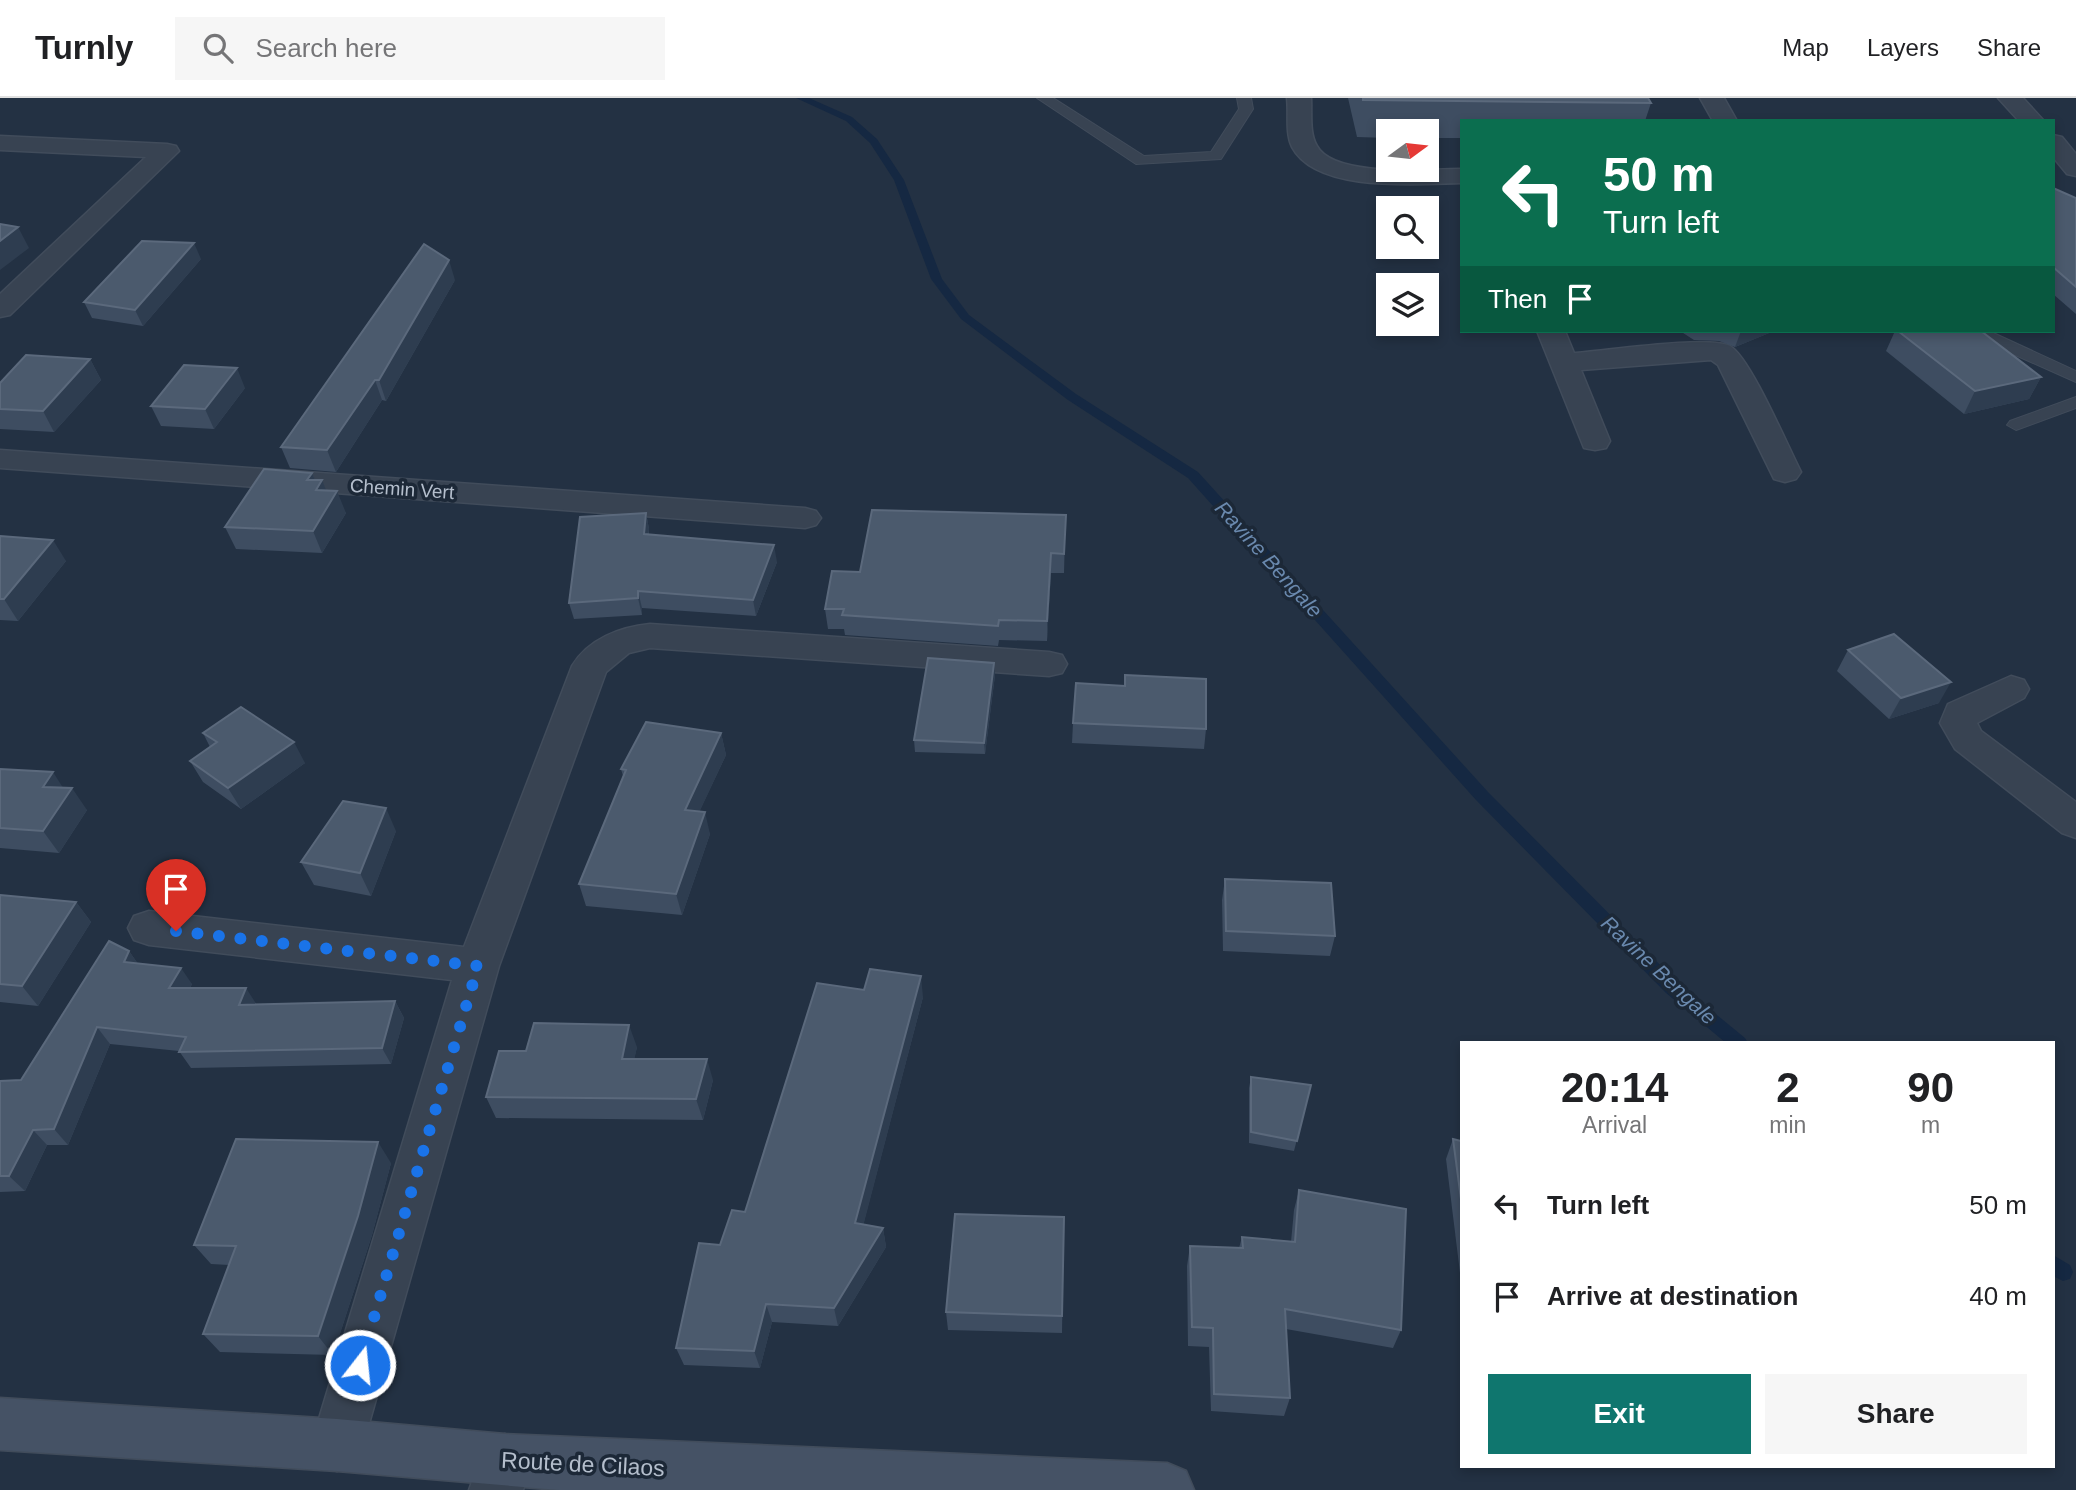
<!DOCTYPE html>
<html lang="en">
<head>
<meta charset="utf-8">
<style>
	:root { --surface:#fff; --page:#f6f6f6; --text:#202124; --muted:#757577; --line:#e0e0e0; --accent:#0f766e }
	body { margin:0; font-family:Arial,sans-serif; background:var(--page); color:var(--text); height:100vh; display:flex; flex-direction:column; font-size:26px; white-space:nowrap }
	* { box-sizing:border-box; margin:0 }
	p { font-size:23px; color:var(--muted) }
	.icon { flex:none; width:38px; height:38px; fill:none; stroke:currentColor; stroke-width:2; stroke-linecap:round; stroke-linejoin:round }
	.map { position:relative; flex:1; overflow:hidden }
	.panel { position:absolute; left:1460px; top:943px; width:595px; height:427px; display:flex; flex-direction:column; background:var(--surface); border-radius:0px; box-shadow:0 4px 10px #0003 }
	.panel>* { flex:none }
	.banner { position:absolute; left:1460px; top:21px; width:595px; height:214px; border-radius:0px; box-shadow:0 4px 10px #0003; background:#0b6e4f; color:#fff; overflow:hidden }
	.needle { width:46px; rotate:75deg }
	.controls { position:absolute; left:1376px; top:21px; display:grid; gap:14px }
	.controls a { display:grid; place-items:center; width:63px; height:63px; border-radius:0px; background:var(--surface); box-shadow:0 4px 10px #0003; font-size:35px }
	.pin { position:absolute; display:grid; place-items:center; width:60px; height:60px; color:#fff; margin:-72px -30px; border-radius:50% 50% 50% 0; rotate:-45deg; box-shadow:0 0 7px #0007 }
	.pin .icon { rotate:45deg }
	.me { position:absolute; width:77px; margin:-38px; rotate:16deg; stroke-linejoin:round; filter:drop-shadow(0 0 5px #0008) }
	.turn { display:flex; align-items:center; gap:24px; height:147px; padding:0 28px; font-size:32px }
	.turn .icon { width:91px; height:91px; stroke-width:2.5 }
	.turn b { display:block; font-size:49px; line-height:60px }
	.then { display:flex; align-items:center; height:66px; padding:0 28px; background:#0003; gap:14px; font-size:26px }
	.eta { display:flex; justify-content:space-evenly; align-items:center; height:119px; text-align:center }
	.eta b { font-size:42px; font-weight:700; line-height:49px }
	.cta { display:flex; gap:14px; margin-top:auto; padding:14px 28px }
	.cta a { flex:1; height:80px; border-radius:0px; background:var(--accent); color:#fff; font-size:28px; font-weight:700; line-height:80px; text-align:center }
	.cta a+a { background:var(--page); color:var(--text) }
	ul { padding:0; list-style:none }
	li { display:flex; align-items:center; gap:21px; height:91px; padding:0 28px }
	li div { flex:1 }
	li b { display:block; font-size:26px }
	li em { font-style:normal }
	header { display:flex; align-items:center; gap:42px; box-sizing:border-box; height:98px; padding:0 35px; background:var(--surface); border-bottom:2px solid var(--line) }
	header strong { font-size:33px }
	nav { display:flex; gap:38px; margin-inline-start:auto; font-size:24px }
	.search { width:490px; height:63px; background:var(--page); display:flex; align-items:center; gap:18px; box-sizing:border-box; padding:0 24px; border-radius:0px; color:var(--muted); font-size:26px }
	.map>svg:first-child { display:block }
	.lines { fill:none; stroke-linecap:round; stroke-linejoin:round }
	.stream { fill:#152842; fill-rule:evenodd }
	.service-casing { stroke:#414c5b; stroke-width:2 }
	.minor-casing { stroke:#414c5b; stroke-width:3 }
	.tertiary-casing { stroke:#414c5b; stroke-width:3 }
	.secondary-casing { stroke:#414c5b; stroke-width:3 }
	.service { fill:#384352; fill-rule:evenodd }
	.minor { fill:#384352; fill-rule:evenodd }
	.tertiary { fill:#384352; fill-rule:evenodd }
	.secondary { fill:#455265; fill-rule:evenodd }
	.wall { fill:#3e4d61 }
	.shaded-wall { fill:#2e3d50 }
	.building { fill:#4b5a6d; stroke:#5b697c; stroke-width:2 }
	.route { stroke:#1a73e8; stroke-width:12; stroke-dasharray:0 21.6 }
	.labels { text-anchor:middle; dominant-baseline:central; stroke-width:7; stroke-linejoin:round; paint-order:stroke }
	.street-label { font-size:19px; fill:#b4becc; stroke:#1c2837 }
	.water-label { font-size:21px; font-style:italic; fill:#6a89ae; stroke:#1c2837 }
	.near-street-label { font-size:23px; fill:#b4becc; stroke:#1c2837 }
</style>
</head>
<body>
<header>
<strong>Turnly</strong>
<div class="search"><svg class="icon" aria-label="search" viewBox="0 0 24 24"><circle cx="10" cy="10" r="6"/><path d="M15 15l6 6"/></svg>Search here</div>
<nav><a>Map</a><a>Layers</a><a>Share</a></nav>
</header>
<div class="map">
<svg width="2076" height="1392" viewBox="0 0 2076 1392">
	<rect width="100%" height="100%" fill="#233143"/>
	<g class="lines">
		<g class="stream">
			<path d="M796 0H809L852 19 877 41 904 82 942 181 969 217 1076 296 1198 374 1488 694 1678 885 1745 940 1748 945H1726L1666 895 1476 702 1188 380 1068 302 961 221 931 181 894 82 870 45 846 23Z"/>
			<path d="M2053 1157 2070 1167 2073 1174 2070 1181 2063 1183 2053 1178Z"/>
		</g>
		<g class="service-casing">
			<g id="service">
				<path d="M1037 0H1053L1144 58 1211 54 1239 11 1237 0H1251L1253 11 1221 61 1136 66Z"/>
				<path d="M1968 233H1989L2076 273V284L1970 237Z"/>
				<path d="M2076 299V310L2016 332 2007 327 2010 323Z"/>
			</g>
		</g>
		<g class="minor-casing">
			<g id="minor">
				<path d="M1287 0H1311C1312 15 1309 35 1317 48 1334 80 1431 71 1461 71V85C1417 86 1316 95 1292 49 1285 35 1289 15 1287 0Z"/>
				<path d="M1700 0H1724L1737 23H1713Z"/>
				<path d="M0 38 167 46 176 48 179 53 10 217 0 219V196L146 59 0 52Z"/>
				<path d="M1537 233H1565L1574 255C1604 253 1708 237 1730 248 1750 259 1788 349 1801 374L1796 381 1785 384 1774 381 1718 267 1711 262 1581 272 1610 343 1606 350 1595 352 1584 350Z"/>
				<path d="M0 352 805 410 816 413 821 420 816 427 805 430 0 370Z"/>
				<path d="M650 526 1049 554 1062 557 1067 566 1062 575 1049 578 650 550 629 555 606 574 499 868 363 1347 356 1366 337 1373 318 1366 311 1347 452 882 149 847 134 842 128 830 134 818 149 813 464 849 572 568C588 541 620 529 650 526Z"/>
				<path d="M2011 578 2024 582 2029 591 2024 600 1977 625 1981 633 2076 704V740L2062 735 1955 651 1940 625 1948 606Z"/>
				<path d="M505 1336 524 1344 532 1363 523 1392H469L486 1344Z"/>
			</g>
		</g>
		<g class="tertiary-casing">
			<g id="tertiary">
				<path d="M1998 0H2023L2044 23H2019Z"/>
				<path d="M2053 37 2062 39 2076 56V78L2067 76 2053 59Z"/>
			</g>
		</g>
		<g class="secondary-casing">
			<path id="secondary" d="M0 1300 337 1321 505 1336 1167 1365 1186 1373 1194 1392H559L337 1373 0 1352Z"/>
		</g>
		<use href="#service" class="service"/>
		<use href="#minor" class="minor"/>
		<use href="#tertiary" class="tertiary"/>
		<use href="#secondary" class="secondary"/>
	</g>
	<g class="wall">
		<path d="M1348 0H1648L1651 5 1645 23H1461V40H1426V33H1388V40L1357 39Z"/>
		<path d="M2053 90 2076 100V216L2053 196Z"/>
		<path d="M201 161 143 228 92 220 84 204Z"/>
		<path d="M455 182 386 303 382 302 336 374 290 370 281 349Z"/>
		<path d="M1680 233H1774L1735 249 1719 243 1694 242Z"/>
		<path d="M1895 233H1981L2041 279 2029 301 1964 316 1886 253Z"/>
		<path d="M90 261 101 282 54 334 0 331V285Z"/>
		<path d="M245 290 214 331 161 328 151 308Z"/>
		<path d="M312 375 315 382H322L326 393 346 415 322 455 236 451 225 429Z"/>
		<path d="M646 415 649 431V437L777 464 756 518 642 510V517L574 521 569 505Z"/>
		<path d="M1065 437 1064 475H1051L1047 543 999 542 998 548 845 537 844 531H828L825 511 860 474Z"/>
		<path d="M0 438 66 463 18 523 0 522Z"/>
		<path d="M1848 552 1939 605 1889 621 1837 573Z"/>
		<path d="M995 577 985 656 915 654 914 642Z"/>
		<path d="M1073 625 1206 631 1204 651 1072 645Z"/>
		<path d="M203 635 305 665 241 711 203 684 190 663 210 649Z"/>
		<path d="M721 635 726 657 699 714 710 736 682 817 586 808 579 786 623 678 621 671Z"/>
		<path d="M0 671 87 712 59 755 0 750Z"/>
		<path d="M396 733 371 798 314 787 301 764Z"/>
		<path d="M1225 781 1335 838 1330 858 1223 853 1222 802Z"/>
		<path d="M0 797 76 804 91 824 38 908 0 904Z"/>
		<path d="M129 853 138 866 192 886 190 890 257 907 395 903 404 920 391 966 191 970 179 953 110 946 68 1047H47L25 1093 0 1094V983L21 982Z"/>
		<path d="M923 899 863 1127 883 1130 886 1149 838 1228 772 1224 760 1270 684 1267 676 1250 720 1147Z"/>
		<path d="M637 949 634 961 713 982 703 1022 496 1020 486 999 526 953Z"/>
		<path d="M1251 979 1311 987 1294 1053 1249 1045V990Z"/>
		<path d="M1453 1041 1461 1043V1183L1446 1061Z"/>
		<path d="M391 1065 372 1137 333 1257 220 1254 203 1236 229 1167 211 1166 194 1147Z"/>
		<path d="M1299 1092 1401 1232 1393 1250 1286 1231 1290 1300 1284 1318 1211 1313 1209 1249 1188 1248 1187 1168 1190 1148 1239 1150 1242 1139 1291 1144 1294 1112Z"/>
		<path d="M1064 1119 1062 1235 948 1232 946 1214Z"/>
	</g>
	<g class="shaded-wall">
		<path d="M18 129 29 150 0 172V143Z"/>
		<path d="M194 145 201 161 143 228 135 212Z"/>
		<path d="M449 162 455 182 386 303 379 282Z"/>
		<path d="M1741 233H1774L1735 249Z"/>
		<path d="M90 261 101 282 54 334 43 313Z"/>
		<path d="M237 270 245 290 214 331 205 311Z"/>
		<path d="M2041 279 2029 301 1964 316 1975 293Z"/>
		<path d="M375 282 382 302 336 374 327 352Z"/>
		<path d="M312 375 318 389 322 382 331 404 337 393 346 415 322 455 313 433 307 382Z"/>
		<path d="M646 415 649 431 647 453 644 436Z"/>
		<path d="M53 442 66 463 18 523 4 501Z"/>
		<path d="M774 447 777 464 756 518 753 502Z"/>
		<path d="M1051 455V475L1047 543V523Z"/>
		<path d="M638 493 642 510V517L638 500Z"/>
		<path d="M994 565 995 577 985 656 984 645Z"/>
		<path d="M1951 584 1939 605 1889 621 1901 600Z"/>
		<path d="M721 635 726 657 690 734 685 712Z"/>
		<path d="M294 644 305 665 241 711 228 690Z"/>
		<path d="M53 674 67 696 43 689Z"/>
		<path d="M72 690 87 712 59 755 43 733Z"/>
		<path d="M386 710 396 733 371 798 360 775Z"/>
		<path d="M705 714 710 736 682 817 676 796Z"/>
		<path d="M76 804 91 824 38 908 22 888Z"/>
		<path d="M129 853 141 870 124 864Z"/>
		<path d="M181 870 192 886 181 907 169 890Z"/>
		<path d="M921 878 923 899 859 1144 855 1125Z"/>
		<path d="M246 890 257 907H239Z"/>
		<path d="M395 903 404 920 391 966 382 950Z"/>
		<path d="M629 927 637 949 630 982 622 961Z"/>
		<path d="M97 929 110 946 68 1047 54 1031Z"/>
		<path d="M707 961 713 982 703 1022 696 1001Z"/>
		<path d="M33 1032 47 1047 25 1093 9 1078Z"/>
		<path d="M378 1044 391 1065 372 1137 333 1257 318 1238Z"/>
		<path d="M883 1130 886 1149 838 1228 834 1210Z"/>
		<path d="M766 1206 772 1224 760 1270 754 1253Z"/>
	</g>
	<g class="building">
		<path d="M1363 0H1648L1651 5 1363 2Z"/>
		<path d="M2053 90 2076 100V189L2053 169Z"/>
		<path d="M0 126 18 129 0 143Z"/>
		<path d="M142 143 194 145 135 212 84 204Z"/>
		<path d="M424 146 449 162 379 282H375L327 352 281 349Z"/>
		<path d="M1898 233H1981L2041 279 1975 293Z"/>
		<path d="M26 257 90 261 43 313 0 311V285Z"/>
		<path d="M184 267 237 270 205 311 151 308Z"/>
		<path d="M264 371 312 375 307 382H322L316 392 337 393 313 433 225 429Z"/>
		<path d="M872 412 1066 417 1064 456 1051 455 1047 523 999 522 998 528 842 517 844 511H825L832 473 860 474Z"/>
		<path d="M646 415 644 436 774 447 753 502 638 493V500L569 505 580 419Z"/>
		<path d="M0 438 53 442 4 501H0Z"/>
		<path d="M1894 536 1951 584 1901 600 1848 552Z"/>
		<path d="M928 560 994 565 984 645 914 642Z"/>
		<path d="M1125 577 1206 581V631L1073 625 1076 585 1125 588Z"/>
		<path d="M241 609 294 644 228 690 190 663 217 644 203 635Z"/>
		<path d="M646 624 721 635 685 712 705 714 676 796 579 786 626 672 621 671Z"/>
		<path d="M0 671 53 674 43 689 72 690 43 733 0 730Z"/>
		<path d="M343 703 386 710 360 775 301 764Z"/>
		<path d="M1225 781 1331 785 1335 838 1226 833Z"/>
		<path d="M0 797 76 804 22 888 0 886Z"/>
		<path d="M109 843 129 853 124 864 181 870 169 890H246L239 907 395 903 382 950 179 954 186 939 97 929 54 1031 33 1032 9 1078H0V983L21 982Z"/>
		<path d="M870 871 921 878 855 1125 883 1130 834 1210 766 1206 754 1253 676 1250 699 1145 720 1147 732 1112 745 1114 817 885 864 892Z"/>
		<path d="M534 925 629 927 622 961H707L696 1001 486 999 499 953H526Z"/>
		<path d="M1251 979 1311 987 1297 1043 1251 1034Z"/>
		<path d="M236 1041 378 1044 358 1118 318 1238 203 1236 236 1148 194 1147Z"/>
		<path d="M1453 1041 1461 1043V1101Z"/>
		<path d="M1299 1092 1406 1111 1401 1232 1285 1211 1290 1300 1214 1296 1213 1230 1192 1229 1190 1148 1243 1150 1242 1139 1295 1144Z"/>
		<path d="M955 1116 1064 1119 1062 1218 946 1214Z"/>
	</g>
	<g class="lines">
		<path class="route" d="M176 833 478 868 360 1267"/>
	</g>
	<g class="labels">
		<g class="street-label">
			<text transform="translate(402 391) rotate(4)">Chemin Vert</text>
		</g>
		<g class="water-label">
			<text transform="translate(1269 461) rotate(48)">Ravine Bengale</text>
			<text transform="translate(1659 872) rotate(43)">Ravine Bengale</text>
		</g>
		<g class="near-street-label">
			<text transform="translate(583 1366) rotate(3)">Route de Cilaos</text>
		</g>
	</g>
</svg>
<div class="controls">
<a><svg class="needle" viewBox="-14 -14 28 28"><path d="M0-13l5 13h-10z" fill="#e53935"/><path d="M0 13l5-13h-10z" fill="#757577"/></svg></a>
<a><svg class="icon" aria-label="search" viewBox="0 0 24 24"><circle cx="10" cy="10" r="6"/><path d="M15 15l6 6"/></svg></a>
<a><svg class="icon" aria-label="layers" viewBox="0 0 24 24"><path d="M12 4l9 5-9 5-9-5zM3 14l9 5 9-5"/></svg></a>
</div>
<div class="pin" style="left:176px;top:833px;background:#d93025"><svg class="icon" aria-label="arrive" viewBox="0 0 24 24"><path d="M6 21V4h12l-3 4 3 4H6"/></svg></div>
<svg class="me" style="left:360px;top:1267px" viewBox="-20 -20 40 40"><circle r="17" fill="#1a73e8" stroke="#fff" stroke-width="3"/><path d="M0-11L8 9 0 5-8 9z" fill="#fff"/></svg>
<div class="banner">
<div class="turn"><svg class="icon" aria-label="left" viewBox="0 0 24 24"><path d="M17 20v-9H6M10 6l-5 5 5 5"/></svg><div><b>50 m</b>Turn left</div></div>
<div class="then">Then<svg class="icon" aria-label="arrive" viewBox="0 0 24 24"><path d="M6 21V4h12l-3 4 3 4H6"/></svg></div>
</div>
<section class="panel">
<div class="eta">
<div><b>20:14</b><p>Arrival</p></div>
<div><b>2</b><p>min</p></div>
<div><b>90</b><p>m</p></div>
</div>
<ul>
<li><svg class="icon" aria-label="left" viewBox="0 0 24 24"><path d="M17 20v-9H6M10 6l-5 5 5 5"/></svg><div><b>Turn left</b></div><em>50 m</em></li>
<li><svg class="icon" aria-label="arrive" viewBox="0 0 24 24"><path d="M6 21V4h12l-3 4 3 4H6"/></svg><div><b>Arrive at destination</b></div><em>40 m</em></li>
</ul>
<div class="cta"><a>Exit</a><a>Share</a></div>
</section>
</div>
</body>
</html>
